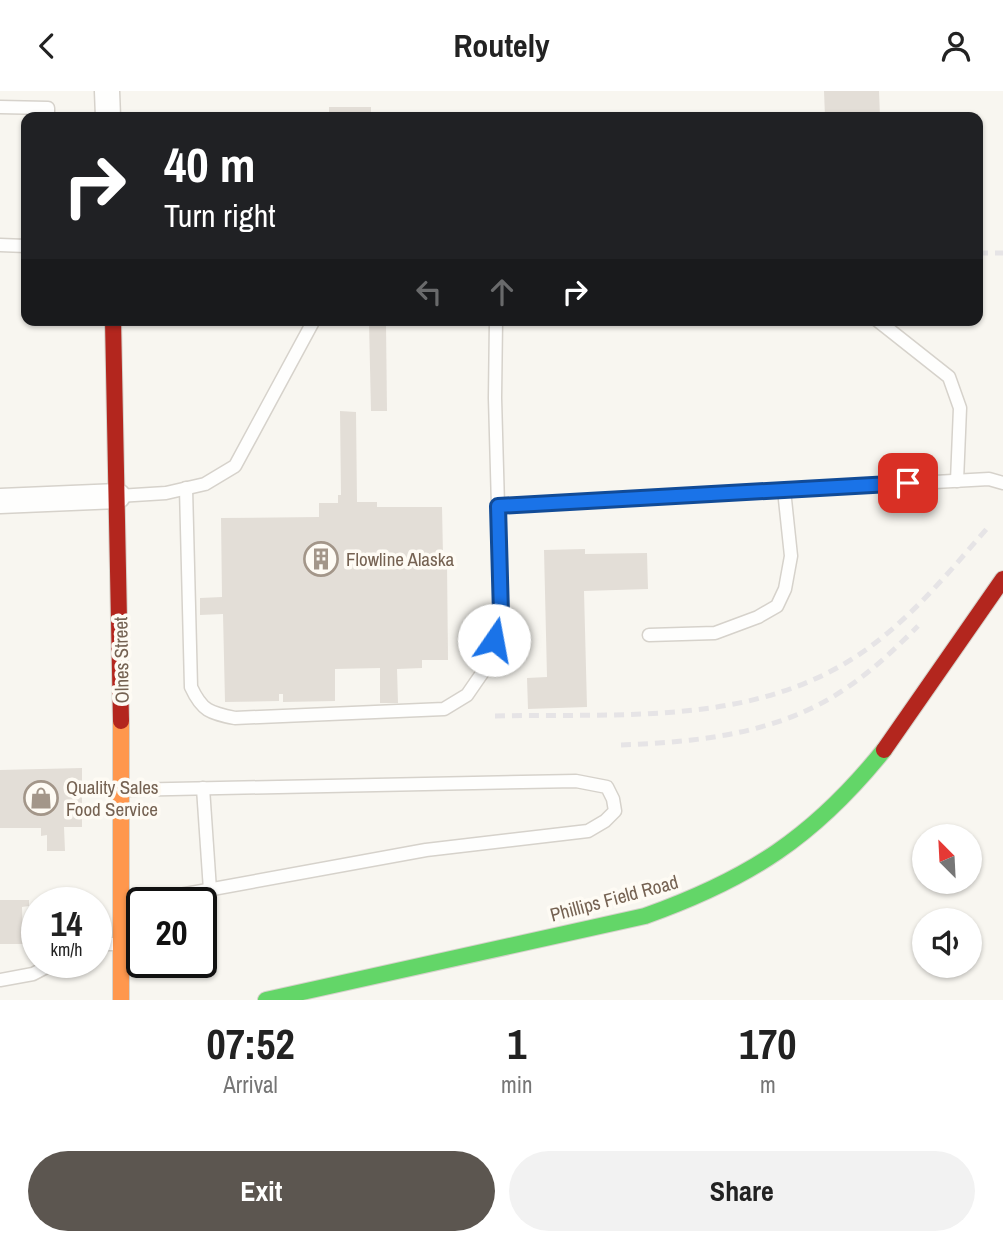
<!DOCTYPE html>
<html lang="en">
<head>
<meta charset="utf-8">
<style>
	:root { --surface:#fff; --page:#f2f2f2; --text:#222; --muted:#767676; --accent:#5c5650 }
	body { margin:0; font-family:"Archivo Narrow",sans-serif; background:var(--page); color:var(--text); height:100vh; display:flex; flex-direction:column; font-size:26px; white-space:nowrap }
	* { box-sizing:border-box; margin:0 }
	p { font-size:23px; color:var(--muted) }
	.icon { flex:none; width:38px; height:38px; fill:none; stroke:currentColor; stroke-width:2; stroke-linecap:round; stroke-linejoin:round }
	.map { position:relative; height:909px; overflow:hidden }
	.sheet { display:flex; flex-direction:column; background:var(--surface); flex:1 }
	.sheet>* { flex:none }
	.top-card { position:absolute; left:21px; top:21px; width:962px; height:214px; border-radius:14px; box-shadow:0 2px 5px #0004; background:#202124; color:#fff; overflow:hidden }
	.needle { width:46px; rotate:336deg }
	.tools { position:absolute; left:912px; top:733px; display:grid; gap:14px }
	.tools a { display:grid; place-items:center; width:70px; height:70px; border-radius:50%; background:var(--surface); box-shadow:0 2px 5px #0004; font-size:35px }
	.speed { position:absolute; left:21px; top:796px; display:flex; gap:14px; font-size:35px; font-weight:700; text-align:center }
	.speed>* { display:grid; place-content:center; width:91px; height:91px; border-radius:50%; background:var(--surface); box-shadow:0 2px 5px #0004; line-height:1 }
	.speed small { font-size:18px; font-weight:400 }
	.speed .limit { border:4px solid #111; border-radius:10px; background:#fff; color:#111 }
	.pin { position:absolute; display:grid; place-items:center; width:60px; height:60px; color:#fff; margin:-30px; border-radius:14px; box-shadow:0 4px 10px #0006 }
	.me { position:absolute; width:77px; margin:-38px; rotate:12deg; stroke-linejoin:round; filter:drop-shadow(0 0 5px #0008) }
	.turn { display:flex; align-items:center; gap:24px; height:147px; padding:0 28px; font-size:32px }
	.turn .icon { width:91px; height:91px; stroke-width:2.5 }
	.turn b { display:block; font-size:49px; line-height:60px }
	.lanes { display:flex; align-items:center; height:66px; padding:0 28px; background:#0003; justify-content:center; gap:35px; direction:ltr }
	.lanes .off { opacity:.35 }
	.eta { display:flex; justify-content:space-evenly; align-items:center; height:119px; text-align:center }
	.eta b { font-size:42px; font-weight:700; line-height:49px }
	.primary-button { display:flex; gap:14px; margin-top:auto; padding:14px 28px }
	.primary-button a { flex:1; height:80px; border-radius:42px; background:var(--accent); color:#fff; font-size:28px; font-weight:700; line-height:80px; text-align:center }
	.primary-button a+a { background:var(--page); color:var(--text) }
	header { display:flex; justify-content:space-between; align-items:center; height:91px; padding:0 28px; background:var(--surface); font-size:32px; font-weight:700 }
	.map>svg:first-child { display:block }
	.building { fill:#e3ded7 }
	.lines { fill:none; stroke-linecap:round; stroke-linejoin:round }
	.lane-casing { stroke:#d6d2cb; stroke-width:15 }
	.street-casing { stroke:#d6d2cb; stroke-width:27 }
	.fast-casing { stroke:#d6d2cb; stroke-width:18 }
	.slow-casing { stroke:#d6d2cb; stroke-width:18 }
	.jam-casing { stroke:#d6d2cb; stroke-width:18 }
	.lane { stroke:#fefefd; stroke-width:12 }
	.street { stroke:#fefefd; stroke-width:24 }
	.fast { stroke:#63d668; stroke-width:16 }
	.slow { stroke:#ff974d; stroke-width:16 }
	.jam { stroke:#b3261e; stroke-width:16 }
	.rail { stroke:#e6e4e6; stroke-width:5; stroke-dasharray:10 7; stroke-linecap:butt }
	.route-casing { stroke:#114b97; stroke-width:18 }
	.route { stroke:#1a73e8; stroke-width:12 }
	.labels { text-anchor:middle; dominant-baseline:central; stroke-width:7; stroke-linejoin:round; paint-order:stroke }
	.poi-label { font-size:19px; fill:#756252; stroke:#fefbf4; text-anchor:start }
	.street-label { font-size:19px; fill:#756252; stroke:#fefbf4 }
</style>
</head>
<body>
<header><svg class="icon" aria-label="back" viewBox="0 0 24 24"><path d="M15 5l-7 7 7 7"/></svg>Routely<svg class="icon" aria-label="person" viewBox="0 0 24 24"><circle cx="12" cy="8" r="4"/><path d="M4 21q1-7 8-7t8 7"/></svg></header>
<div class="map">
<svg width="1003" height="909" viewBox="0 0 1003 909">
	<rect width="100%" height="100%" fill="#f8f6f0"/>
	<g class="building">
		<path d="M824 0H879L880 26H825Z"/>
		<rect x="329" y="16" width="42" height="10"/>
		<path d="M369 232H386L387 320H371Z"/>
		<path d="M340 320 356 321 357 411H377V416H442L443 464 420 465V472H447L448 569H422V577L397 578 398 612H380V577L335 578V610L283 611V603H279V610L225 611 223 523 200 524V507L222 506 221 427 319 426V412H338V404H341Z"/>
		<path d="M585 458V463L647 462 648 498 584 500 587 616 528 618 527 587 547 586 544 459Z"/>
		<path d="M82 677V736H64L65 760H47V744L41 745V737H0V679Z"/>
		<path d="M0 809H29V815L22 816 23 853H0Z"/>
	</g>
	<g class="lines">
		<g class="lane-casing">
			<g id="lane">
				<path d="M0 16 48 17V26"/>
				<path d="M0 154 26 155"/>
				<path d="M877 229 949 286 960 317 957 390"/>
				<path d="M186 397 191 596C202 620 210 622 235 627L444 618 467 604 487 575 501 523 495 307 496 229"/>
				<path d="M118 405 166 402 205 393 235 375 314 229"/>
				<path d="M498 415 989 388 1003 392"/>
				<path d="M649 544 715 542 758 526 777 515 785 498 791 465 784 399"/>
				<path d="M203 697 210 799"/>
				<path d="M123 699 576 690 607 696 613 708 615 720 605 730 588 740 426 759 125 814"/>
				<path d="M96 853H120"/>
				<path d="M0 889 33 883 54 872"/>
			</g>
		</g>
		<g class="street-casing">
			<g id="street">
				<path d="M107 0 108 26"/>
				<path d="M0 410 118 405"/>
			</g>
		</g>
		<g class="fast-casing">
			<path id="fast" d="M266 909 645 825C749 788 814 746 884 659"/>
		</g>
		<g class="slow-casing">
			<path id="slow" d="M121 630V909"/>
		</g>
		<g class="jam-casing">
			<g id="jam">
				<path d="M113 229 121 630"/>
				<path d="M884 659 1003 488"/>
			</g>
		</g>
		<use href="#lane" class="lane"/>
		<use href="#street" class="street"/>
		<use href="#fast" class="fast"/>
		<use href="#slow" class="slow"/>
		<use href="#jam" class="jam"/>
		<g class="rail">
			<path d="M978 162H1003"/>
			<path d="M495 625C629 622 768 637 879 549 921 516 955 474 990 434"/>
			<path d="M621 654C698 651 779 643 845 598 872 580 895 558 918 535"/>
		</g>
	</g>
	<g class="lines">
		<g class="route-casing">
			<path id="route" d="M494 549 501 523 498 415 908 392"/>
		</g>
		<use href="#route" class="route"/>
	</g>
	<defs>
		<g id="building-ring" transform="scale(1.75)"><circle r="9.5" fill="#fefbf4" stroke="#a39689" stroke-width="1.5"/><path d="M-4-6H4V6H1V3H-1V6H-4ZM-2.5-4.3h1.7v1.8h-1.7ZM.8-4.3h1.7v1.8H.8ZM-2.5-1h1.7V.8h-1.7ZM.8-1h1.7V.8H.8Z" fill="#a39689"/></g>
		<g id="shop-ring" transform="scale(1.75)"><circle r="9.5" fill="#fefbf4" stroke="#a39689" stroke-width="1.5"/><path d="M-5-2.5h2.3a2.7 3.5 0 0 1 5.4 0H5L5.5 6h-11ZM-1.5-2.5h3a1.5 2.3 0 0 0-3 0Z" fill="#a39689"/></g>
	</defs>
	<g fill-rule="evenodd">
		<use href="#building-ring" x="321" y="468"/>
		<use href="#shop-ring" x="41" y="707"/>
	</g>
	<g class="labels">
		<g class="poi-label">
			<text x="346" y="468">Flowline Alaska</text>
			<text x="66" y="696">Quality Sales<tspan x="66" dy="22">Food Service</tspan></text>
		</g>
		<g class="street-label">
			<text transform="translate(121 569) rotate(-91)">Olnes Street</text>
			<text transform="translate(614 807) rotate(-15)">Phillips Field Road</text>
		</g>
	</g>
</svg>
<div class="tools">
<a><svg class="needle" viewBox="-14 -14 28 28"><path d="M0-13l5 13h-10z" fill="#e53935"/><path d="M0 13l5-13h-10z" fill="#767676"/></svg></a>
<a><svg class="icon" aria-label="sound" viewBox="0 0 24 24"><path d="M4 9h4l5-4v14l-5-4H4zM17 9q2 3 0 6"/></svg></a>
</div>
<div class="speed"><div>14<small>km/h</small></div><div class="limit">20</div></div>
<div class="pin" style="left:908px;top:392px;background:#d93025"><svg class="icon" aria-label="arrive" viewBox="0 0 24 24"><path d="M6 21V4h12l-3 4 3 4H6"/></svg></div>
<svg class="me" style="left:494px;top:549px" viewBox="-20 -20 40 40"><circle r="19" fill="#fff"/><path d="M0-13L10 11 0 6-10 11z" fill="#1a73e8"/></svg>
<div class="top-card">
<div class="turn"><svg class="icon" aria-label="right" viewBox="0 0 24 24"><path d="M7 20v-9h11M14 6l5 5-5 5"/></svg><div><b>40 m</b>Turn right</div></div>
<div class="lanes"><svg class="icon off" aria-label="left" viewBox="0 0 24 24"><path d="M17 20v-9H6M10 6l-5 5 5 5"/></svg><svg class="icon off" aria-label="ahead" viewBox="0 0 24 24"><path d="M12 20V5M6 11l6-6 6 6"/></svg><svg class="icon" aria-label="right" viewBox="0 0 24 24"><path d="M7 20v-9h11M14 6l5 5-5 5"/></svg></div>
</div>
</div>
<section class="sheet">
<div class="eta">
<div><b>07:52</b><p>Arrival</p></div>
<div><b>1</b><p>min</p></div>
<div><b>170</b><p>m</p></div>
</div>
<div class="primary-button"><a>Exit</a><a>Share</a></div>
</section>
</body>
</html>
